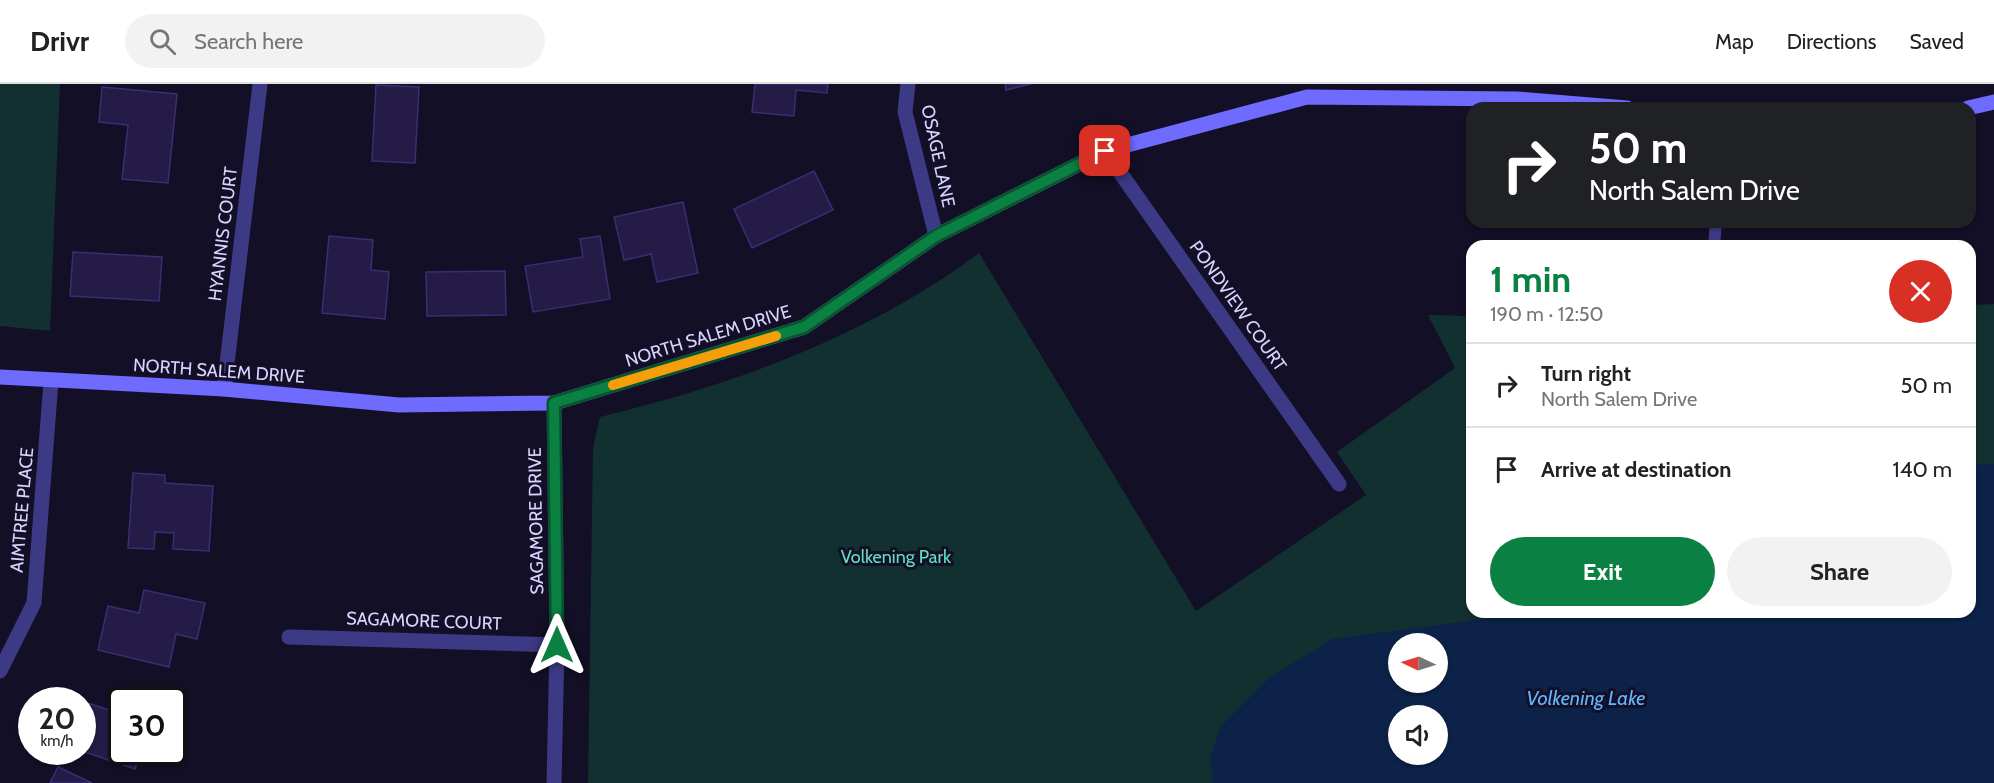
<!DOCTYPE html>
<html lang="en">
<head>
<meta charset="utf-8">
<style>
	:root { --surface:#fff; --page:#f2f2f2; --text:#222; --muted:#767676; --line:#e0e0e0; --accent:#0b8043 }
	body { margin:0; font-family:Cabin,sans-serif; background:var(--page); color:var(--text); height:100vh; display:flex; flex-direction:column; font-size:22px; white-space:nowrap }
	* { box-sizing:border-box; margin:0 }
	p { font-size:20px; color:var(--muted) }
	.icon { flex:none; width:33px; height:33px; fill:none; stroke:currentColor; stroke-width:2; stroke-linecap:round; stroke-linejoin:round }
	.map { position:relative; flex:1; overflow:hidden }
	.sheet { position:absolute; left:1466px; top:156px; width:510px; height:378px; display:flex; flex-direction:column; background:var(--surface); border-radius:18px; box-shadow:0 2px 4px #0004 }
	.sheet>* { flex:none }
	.hud { position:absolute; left:1466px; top:18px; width:510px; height:126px; border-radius:18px; box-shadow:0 2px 4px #0004; background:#202124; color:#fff; overflow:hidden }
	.needle { width:39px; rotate:274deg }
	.tools { position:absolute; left:1388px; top:549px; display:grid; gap:12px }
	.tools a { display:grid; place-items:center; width:60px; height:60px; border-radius:50%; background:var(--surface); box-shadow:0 2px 4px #0004; font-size:30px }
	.speed { position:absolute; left:18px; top:603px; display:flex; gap:12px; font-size:30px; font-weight:700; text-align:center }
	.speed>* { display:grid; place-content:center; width:78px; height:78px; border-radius:50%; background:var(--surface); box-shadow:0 2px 4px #0004; line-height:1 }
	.speed small { font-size:15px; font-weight:400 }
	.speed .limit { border:3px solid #111; border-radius:9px; background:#fff; color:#111 }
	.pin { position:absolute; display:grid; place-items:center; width:51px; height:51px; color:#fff; margin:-26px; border-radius:12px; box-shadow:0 3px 9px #0006 }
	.me { position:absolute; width:66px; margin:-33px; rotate:0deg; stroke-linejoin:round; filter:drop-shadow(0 0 4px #0008) }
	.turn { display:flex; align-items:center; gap:21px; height:126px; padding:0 24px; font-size:27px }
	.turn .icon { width:78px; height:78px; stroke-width:2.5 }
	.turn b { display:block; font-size:42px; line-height:51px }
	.round { display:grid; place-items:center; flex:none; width:63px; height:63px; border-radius:32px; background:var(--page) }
	.summary { display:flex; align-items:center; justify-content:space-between; height:102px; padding:0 24px }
	h1 { font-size:36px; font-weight:700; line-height:45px; color:var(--accent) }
	.button { display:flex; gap:12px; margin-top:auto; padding:12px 24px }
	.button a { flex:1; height:69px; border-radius:36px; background:var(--accent); color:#fff; font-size:24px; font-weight:700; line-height:69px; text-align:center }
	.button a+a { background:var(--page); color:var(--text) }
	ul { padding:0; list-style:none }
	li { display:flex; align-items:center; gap:18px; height:84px; padding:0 24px; border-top:2px solid var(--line) }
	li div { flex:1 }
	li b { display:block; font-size:22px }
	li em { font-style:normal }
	header { display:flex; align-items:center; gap:36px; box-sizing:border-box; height:84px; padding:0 30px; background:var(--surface); border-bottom:2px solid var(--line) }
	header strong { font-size:28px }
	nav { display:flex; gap:33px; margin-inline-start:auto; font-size:21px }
	.search { width:420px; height:54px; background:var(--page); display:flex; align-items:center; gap:15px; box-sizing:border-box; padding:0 21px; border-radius:33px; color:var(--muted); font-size:22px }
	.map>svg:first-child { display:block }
	.green { fill:#12302f; fill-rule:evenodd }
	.water { fill:#0c2248; fill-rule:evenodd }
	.building { fill:#241b47; stroke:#3b2d73; stroke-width:1.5 }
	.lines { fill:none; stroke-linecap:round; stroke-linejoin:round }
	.lane { stroke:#3d3a85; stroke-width:12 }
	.street { stroke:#3d3a85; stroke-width:15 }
	.secondary { stroke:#6f6bff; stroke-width:15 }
	.route-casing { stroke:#07532c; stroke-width:15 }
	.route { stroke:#0b8043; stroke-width:10 }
	.slow { stroke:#f59e0b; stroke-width:10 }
	.labels { text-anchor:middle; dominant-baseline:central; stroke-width:6; stroke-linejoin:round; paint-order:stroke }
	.street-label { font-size:18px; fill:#d9d4ff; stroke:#130f26 }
	.park-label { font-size:18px; fill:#5fe0c0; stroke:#130f26 }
	.water-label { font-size:20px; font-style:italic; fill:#62b6ff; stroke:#130f26 }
</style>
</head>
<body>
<header>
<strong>Drivr</strong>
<div class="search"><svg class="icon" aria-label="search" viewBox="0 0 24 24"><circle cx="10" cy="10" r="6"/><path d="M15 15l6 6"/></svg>Search here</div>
<nav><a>Map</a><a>Directions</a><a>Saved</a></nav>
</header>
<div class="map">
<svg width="1994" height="699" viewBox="0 0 1994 699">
	<rect width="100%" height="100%" fill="#130f26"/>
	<g class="green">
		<path d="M0 0H60L50 247 0 242Z"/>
		<path d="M979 169 1196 527 1366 411 1337 368 1455 284 1428 231 1471 232 1472 528H1970V221L1994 220V699H588L593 364 600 333C634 324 668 316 701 305 800 274 896 231 979 169ZM1398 560H1437V598H1398ZM1398 632H1437V670H1398Z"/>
	</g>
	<path class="water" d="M1994 380V699H1213L1210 674 1221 642 1269 594 1332 555 1537 528H1970V381ZM1398 560H1437V598H1398ZM1398 632H1437V670H1398Z"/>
	<g class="building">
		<path d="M755 0H828L827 9 796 6 794 32 752 28Z"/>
		<path d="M1005 0H1031L1006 6Z"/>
		<path d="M376 1 419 3 415 79 372 77Z"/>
		<path d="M102 3 177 10 168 99 122 95 128 41 99 38Z"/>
		<path d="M814 87 833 126 752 164 734 125Z"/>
		<path d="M683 118 698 189 657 198 651 170 624 176 614 133Z"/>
		<path d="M329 152 373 156 371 186 389 188 385 235 322 229Z"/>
		<path d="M600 152 610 215 533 228 525 182 583 173 580 155Z"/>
		<path d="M73 168 162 173 159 217 70 212Z"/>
		<path d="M505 187 506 231 427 232 426 188Z"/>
		<path d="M133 389 165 391V399L213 402 209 467 173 465 174 449 155 448 154 465 128 464Z"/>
		<path d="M144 506 205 519 197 555 176 550 169 583 98 566 108 522 139 529Z"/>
		<path d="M119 605 155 616H122V668H141L135 685 82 667V617L112 627Z"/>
		<path d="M58 683 92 699H50Z"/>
	</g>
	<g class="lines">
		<path class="lane" d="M1714 162 1716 138"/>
		<g class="street">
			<path d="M908 0 905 28 936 152"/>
			<path d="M1105 67 1339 400"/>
			<path d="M224 305 260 0"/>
			<path d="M554 319 557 561 554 699"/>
			<path d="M289 553 557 561"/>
			<path d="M0 587 34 519 51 297"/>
		</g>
		<g class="secondary">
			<path d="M1968 24 1994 18"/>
			<path d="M0 293 224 305 399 321 554 319 804 243 936 152 1105 67 1307 13 1517 15 1627 24"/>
		</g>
	</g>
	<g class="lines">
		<g class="route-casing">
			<path id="route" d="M557 561 554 319 804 243 936 152 1105 67"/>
		</g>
		<use href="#route" class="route"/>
		<path class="slow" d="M613 301 776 252"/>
	</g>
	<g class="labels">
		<g class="street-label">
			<text transform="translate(938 72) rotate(78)">OSAGE LANE</text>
			<text transform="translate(223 150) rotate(-83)">HYANNIS COURT</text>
			<text transform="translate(1238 222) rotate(55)">PONDVIEW COURT</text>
			<text transform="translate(708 252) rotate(-17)">NORTH SALEM DRIVE</text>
			<text transform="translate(219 287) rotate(4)">NORTH SALEM DRIVE</text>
			<text transform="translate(22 426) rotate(-85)">AIMTREE PLACE</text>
			<text transform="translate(536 437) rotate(-91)">SAGAMORE DRIVE</text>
			<text transform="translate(424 537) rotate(2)">SAGAMORE COURT</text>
		</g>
		<g class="park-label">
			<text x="896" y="473">Volkening Park</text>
		</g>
		<g class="water-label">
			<text x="1586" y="614">Volkening Lake</text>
		</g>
	</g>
</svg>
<div class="tools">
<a><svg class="needle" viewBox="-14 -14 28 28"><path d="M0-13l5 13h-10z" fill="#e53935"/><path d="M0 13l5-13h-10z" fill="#767676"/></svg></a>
<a><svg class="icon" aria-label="sound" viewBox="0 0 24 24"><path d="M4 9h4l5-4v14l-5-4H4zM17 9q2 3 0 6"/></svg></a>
</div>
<div class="speed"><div>20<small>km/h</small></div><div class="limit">30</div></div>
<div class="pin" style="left:1105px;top:67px;background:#d93025"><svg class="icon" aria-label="arrive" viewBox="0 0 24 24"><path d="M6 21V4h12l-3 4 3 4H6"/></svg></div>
<svg class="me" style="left:557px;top:561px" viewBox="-20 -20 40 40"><path d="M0-17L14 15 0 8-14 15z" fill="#0b8043" stroke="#fff" stroke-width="4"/></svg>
<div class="hud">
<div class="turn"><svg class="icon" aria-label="right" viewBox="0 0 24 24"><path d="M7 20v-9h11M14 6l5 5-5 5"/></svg><div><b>50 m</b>North Salem Drive</div></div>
</div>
<section class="sheet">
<div class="summary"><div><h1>1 min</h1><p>190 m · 12:50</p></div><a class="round" style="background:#d93025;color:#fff"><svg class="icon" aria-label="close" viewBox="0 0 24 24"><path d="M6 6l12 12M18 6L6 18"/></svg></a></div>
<ul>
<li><svg class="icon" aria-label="right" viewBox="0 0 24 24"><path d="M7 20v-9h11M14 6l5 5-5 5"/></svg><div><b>Turn right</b><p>North Salem Drive</p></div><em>50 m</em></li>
<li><svg class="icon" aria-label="arrive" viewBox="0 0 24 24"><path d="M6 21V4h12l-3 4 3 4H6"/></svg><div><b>Arrive at destination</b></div><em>140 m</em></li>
</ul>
<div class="button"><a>Exit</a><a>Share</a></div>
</section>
</div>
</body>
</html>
